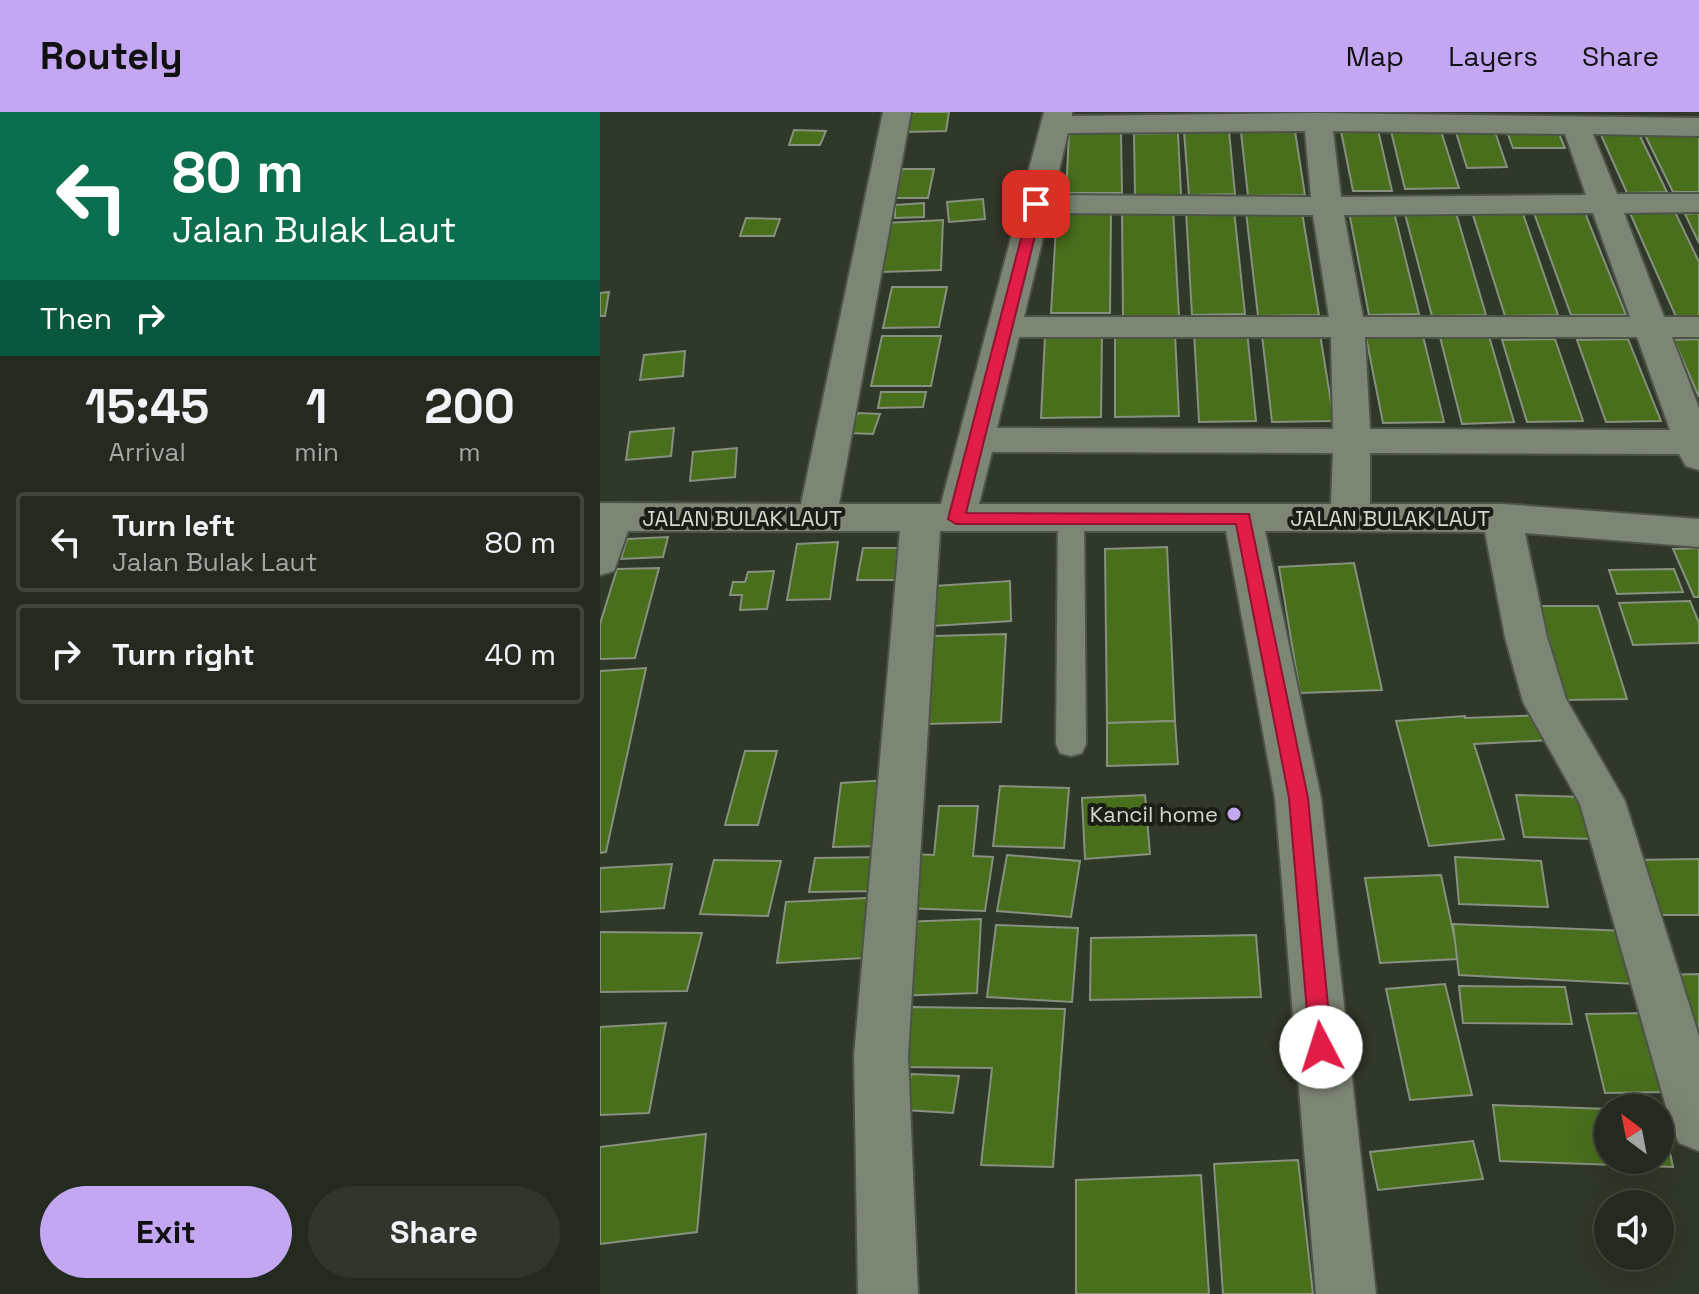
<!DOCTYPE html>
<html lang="en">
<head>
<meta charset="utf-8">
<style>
	:root { --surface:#242a1f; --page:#30362c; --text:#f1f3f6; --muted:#a3a7a4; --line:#41463d; --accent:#c3a7f2 }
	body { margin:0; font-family:"Space Grotesk",sans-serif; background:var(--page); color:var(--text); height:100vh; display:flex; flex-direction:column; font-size:30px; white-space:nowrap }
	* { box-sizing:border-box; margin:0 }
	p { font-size:26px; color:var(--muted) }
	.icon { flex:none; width:44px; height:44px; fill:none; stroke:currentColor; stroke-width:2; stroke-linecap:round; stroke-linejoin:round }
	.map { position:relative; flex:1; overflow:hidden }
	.side { display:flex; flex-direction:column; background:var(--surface); width:600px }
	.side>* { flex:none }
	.top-card { background:#0b6e4f; color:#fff; overflow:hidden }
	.needle { width:52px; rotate:328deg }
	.buttons { position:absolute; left:994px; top:982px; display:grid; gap:16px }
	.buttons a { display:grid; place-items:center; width:80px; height:80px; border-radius:50%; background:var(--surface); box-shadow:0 8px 32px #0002,0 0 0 2px var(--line); font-size:40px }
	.pin { position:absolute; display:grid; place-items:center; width:68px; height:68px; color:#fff; margin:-34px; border-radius:16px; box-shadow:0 4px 12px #0006 }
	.me { position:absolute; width:88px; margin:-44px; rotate:355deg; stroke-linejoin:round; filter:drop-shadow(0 0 6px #0008) }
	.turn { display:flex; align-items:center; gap:28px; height:168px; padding:0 40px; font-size:36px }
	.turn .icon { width:104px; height:104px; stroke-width:2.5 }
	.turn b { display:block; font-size:56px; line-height:68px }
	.then { display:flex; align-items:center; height:76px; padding:0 40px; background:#0003; gap:16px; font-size:30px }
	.eta { display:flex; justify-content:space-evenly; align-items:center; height:136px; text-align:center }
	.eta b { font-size:48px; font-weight:700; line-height:56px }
	.primary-button { display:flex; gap:16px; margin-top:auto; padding:16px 40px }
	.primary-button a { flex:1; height:92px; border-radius:48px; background:var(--accent); color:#111; font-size:32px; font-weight:700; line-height:92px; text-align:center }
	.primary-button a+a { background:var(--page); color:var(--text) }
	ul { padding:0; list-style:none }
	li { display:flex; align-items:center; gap:24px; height:100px; margin:0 16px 12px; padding:0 24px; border:4px solid var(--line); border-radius:8px }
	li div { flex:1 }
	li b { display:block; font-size:30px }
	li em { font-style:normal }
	header { display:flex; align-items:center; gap:48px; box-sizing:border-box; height:112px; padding:0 40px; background:var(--accent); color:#111 }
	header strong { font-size:38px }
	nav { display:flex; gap:44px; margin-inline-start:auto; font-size:28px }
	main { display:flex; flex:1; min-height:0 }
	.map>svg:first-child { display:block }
	.building { fill:#496e1c; stroke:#87917f; stroke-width:2 }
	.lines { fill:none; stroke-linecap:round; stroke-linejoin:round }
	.service-casing { stroke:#4c5447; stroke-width:4 }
	.minor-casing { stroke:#4c5447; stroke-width:4 }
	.service { fill:#7d8675; fill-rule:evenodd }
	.minor { fill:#7d8675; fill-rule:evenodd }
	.route { fill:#e11d48; stroke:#92132f; stroke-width:2 }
	.poi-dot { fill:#c3a7f2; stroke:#1b1e17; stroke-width:3 }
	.labels { text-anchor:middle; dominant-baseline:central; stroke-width:8; stroke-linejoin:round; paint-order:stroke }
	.street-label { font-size:22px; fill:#d3d9cf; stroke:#1b1e17 }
	.poi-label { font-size:22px; fill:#d3d9cf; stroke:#1b1e17; text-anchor:end }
</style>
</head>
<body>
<header>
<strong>Routely</strong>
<nav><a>Map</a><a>Layers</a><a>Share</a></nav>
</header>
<main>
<section class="side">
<div class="top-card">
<div class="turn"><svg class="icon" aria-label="left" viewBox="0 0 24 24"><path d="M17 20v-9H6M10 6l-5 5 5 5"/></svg><div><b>80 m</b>Jalan Bulak Laut</div></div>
<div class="then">Then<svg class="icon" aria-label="right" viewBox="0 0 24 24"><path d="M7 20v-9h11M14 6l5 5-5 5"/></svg></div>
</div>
<div class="eta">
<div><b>15:45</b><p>Arrival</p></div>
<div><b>1</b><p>min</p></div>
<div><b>200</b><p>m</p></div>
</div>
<ul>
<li><svg class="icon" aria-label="left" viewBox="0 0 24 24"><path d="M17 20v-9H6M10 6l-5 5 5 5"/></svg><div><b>Turn left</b><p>Jalan Bulak Laut</p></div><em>80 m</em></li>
<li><svg class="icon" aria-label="right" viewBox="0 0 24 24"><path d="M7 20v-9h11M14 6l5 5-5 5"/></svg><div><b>Turn right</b></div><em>40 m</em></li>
</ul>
<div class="primary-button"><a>Exit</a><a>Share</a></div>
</section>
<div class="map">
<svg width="1099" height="1182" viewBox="0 0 1099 1182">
	<rect width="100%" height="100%" fill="#303829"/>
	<g class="building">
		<path d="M311 0H349L346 19 308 20Z"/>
		<path d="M855 17H894L907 55 867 56Z"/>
		<path d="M906 17H957L965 36H913Z"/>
		<path d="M194 18 226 19 220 33H189Z"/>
		<path d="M778 18 792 79H753L741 19Z"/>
		<path d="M629 19 635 82 589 83 584 20Z"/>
		<path d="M695 19 705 83 648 84 641 20Z"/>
		<path d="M791 19H841L859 76 805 77Z"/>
		<path d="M521 20 522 81H466L469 21Z"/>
		<path d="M578 21 581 83H535L534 22Z"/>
		<path d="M1044 21H1096L1099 26V80H1073Z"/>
		<path d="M1039 22 1067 80 1027 81 1001 23Z"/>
		<path d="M302 57H334L328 86H295Z"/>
		<path d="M383 87 385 107 349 110 347 90Z"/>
		<path d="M324 91V105L295 106V93Z"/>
		<path d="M573 97 579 204 523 205 522 98Z"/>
		<path d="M457 98H511L510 201H451Z"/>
		<path d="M634 98 645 202 592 203 586 99Z"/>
		<path d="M922 99 958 203 905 204 872 100Z"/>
		<path d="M646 100H702L719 203 658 204Z"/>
		<path d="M749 100H794L819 202 769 203Z"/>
		<path d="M1075 100 1099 150V207H1077L1030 101Z"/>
		<path d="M856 101 886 203 832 204 805 102Z"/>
		<path d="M934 101H985L1026 203H971Z"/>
		<path d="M1099 101V131L1085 102Z"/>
		<path d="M146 106 180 107 174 124H140Z"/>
		<path d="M343 108 341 158 282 160 286 111Z"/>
		<path d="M292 175H347L339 215 283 216Z"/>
		<path d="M9 180 5 204H0V181Z"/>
		<path d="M647 219 656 309 599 310 594 220Z"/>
		<path d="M575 222 579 304 515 305V223Z"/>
		<path d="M720 222 734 309 672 310 662 223Z"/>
		<path d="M502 223 501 305 441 306 445 224Z"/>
		<path d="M282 224H341L331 274H271Z"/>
		<path d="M823 224 844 310 783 311 766 225Z"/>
		<path d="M889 224 914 310 862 312 840 225Z"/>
		<path d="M955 227 983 309 927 310 902 228Z"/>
		<path d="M1028 227 1061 309 1006 310 977 228Z"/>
		<path d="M1099 227V285L1074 228Z"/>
		<path d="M85 239 83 264 40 268 44 243Z"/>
		<path d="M281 280H326L323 295 278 296Z"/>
		<path d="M258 301 280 302 273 322 249 321Z"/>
		<path d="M74 316 71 344 26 348 30 320Z"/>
		<path d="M137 336 135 365 90 369 93 340Z"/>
		<path d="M68 425 63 445 21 447 27 427Z"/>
		<path d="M238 430 230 487 187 488 197 432Z"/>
		<path d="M567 435 575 609 507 611 505 437Z"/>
		<path d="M263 436H303L298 468H257Z"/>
		<path d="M1099 436V485H1094L1073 437Z"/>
		<path d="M754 451 782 578 700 581 679 455Z"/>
		<path d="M59 456 35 546 0 547V512L17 457Z"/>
		<path d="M1074 457 1083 480 1017 482 1009 458Z"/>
		<path d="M174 459 167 497 140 498 142 483H130L133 470H145L148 460Z"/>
		<path d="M410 469 411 509 317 515 319 475Z"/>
		<path d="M1090 489 1099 511V531L1033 533 1019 491Z"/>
		<path d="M940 494H998L1027 587 965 588Z"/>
		<path d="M406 522 401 610 325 612 334 524Z"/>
		<path d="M46 556 6 740 0 741V559Z"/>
		<path d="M943 603 951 628 874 632 904 727 829 734 796 609 865 604V606Z"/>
		<path d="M575 609 578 652 507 654V611Z"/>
		<path d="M145 639H177L158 713H125Z"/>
		<path d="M289 668 283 734 233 735 241 671Z"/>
		<path d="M400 674 469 676 464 736 393 734Z"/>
		<path d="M545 683 550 742 485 747 482 686Z"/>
		<path d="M916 683 986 685 994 727 924 725Z"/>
		<path d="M339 694H378L373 744 393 745 385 799 302 796 312 742 334 743Z"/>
		<path d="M407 743 480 749 471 805 397 799Z"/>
		<path d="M285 745 280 779 209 780 215 746Z"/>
		<path d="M855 745 941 749 948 795 859 792Z"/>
		<path d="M1099 747V803H1046L1031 748Z"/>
		<path d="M114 748 181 749 168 804 100 802Z"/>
		<path d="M72 752 64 796 0 800V756Z"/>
		<path d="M841 763 859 847 780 851 765 766Z"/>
		<path d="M287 785 281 845 177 851 186 790Z"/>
		<path d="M381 807 377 881 294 884 301 810Z"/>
		<path d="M853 812 1026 819 1035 872 859 863Z"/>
		<path d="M396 813 478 816 472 890 387 885Z"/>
		<path d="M0 820 102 821 87 879 0 880Z"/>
		<path d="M656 823 661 885 490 888 491 826Z"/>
		<path d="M1099 862V930L1059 863Z"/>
		<path d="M845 872 872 983 810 988 786 877Z"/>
		<path d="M859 874 965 875 972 912 863 911Z"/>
		<path d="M312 895 465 897 453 1055 381 1053 392 956 303 955Z"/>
		<path d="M1047 901 1068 980 1005 981 986 902Z"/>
		<path d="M66 911 49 1001 0 1003V915Z"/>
		<path d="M311 962 359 964 353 1001 304 998Z"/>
		<path d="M893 993 1008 997V1048H1060L1061 999 1073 1055 900 1049Z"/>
		<path d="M106 1022 97 1120 0 1132V1035Z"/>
		<path d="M873 1029 883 1067 778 1078 770 1040Z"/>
		<path d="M698 1048 713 1182H623L614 1052Z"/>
		<path d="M601 1063 609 1182H476V1068Z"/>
	</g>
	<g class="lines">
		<g class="service-casing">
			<path id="service" d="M471 397 480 399 484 406 486 632 482 641 471 644 460 641 456 632 458 406 462 399Z"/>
		</g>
		<g class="minor-casing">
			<path id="minor" d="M283 0H311L239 392H341L444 0H472V4L718 1 1099 6V24L993 22 1017 82H1099V100L1024 101 1064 205H1099V225H1072L1099 296V358L1086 354 1079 342 770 341V392H902L1099 407V435L925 421 947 525 966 587 1025 689 1099 924V1039L1079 1031 1071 1012 980 692 923 590 905 525 885 420 665 419 721 686 776 1182H716L675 686 626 419H340L308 944 318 1182H258L254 944 300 419H28L14 459 0 463V391L201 392ZM705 19 711 85 453 83 468 21ZM733 19 965 22 986 83 741 85ZM449 101 713 103 729 205H424ZM993 101 1030 205H763L744 103ZM419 225H731L733 317 397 316ZM765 225H1037L1070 318 770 317ZM392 340 733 341 731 392H379Z"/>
		</g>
		<use href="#service" class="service"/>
		<use href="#minor" class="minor"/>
	</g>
	<path class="route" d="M436 88 443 92 366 401 649 402 708 686 732 935 729 943 721 946 713 943 710 935 689 686 636 412H356L348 407 430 92Z"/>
	<circle class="poi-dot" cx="634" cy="702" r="8"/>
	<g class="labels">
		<g class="street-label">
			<text x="142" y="406">JALAN BULAK LAUT</text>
			<text x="790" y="406">JALAN BULAK LAUT</text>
		</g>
		<g class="poi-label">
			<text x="618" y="702">Kancil home</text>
		</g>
	</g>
</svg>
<div class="buttons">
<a><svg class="needle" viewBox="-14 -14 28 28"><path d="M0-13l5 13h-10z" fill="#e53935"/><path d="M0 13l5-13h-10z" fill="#a3a7a4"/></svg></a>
<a><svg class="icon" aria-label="sound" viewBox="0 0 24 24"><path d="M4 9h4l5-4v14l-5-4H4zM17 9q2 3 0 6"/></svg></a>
</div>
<div class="pin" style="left:436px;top:92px;background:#d93025"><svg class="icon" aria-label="arrive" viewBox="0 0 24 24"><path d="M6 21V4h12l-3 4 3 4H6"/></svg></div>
<svg class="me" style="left:721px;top:935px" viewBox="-20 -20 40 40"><circle r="19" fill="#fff"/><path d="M0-13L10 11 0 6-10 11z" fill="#e11d48"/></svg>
</div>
</main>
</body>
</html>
